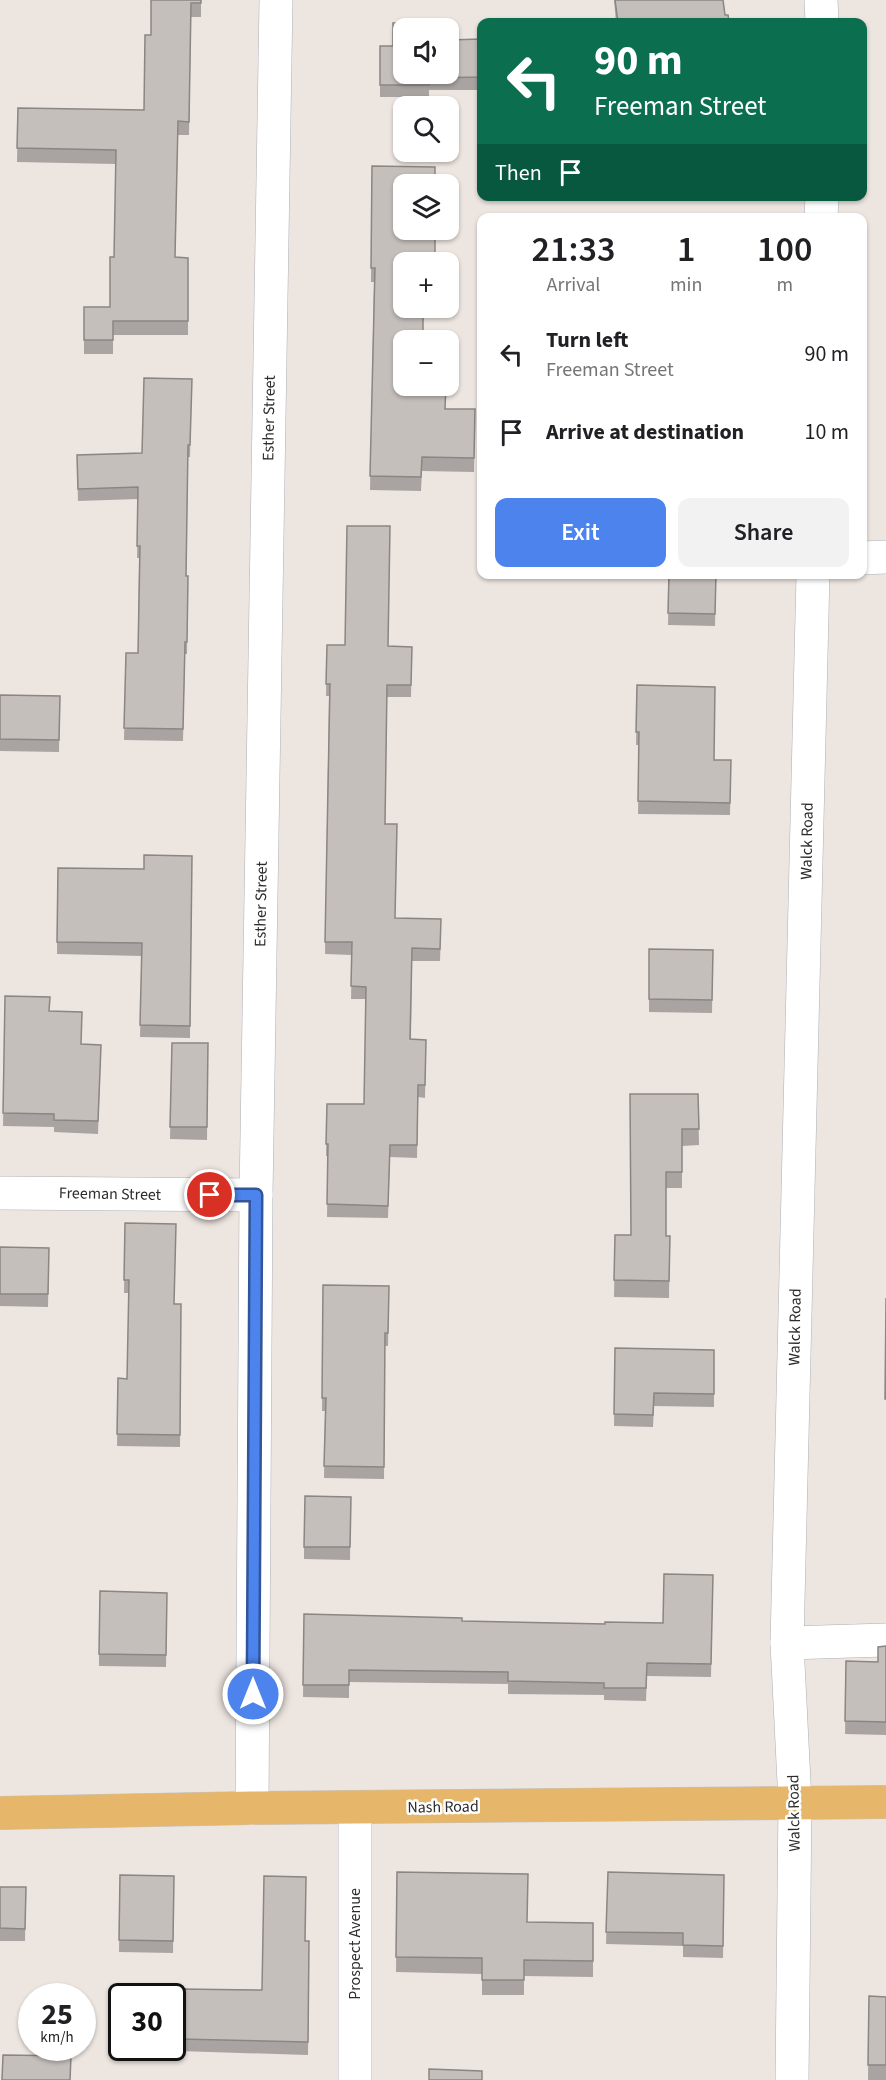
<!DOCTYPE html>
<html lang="en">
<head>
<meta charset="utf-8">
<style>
	:root { --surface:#fff; --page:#f2f2f2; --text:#202124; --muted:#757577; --accent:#4d83ec }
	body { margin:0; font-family:"Source Sans 3",sans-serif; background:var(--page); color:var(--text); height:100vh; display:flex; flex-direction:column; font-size:22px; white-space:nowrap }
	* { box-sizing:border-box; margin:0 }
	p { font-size:20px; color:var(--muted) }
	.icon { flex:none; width:33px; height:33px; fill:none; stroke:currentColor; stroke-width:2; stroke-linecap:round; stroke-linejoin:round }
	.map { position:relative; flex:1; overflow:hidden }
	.sheet { position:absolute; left:477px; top:213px; width:390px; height:366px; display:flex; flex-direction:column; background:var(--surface); border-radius:12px; box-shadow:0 2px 4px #0004 }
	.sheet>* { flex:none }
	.banner { position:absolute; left:477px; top:18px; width:390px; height:183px; border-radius:12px; box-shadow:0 2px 4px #0004; background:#0b6e4f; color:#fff; overflow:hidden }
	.controls { position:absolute; left:393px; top:18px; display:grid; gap:12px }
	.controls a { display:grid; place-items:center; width:66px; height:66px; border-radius:12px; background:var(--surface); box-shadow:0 2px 4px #0004; font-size:30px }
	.speed { position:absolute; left:18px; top:1983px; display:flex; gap:12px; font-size:30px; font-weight:700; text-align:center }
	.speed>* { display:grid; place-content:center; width:78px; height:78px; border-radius:50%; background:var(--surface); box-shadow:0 2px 4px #0004; line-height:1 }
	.speed small { font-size:15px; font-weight:400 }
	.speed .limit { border:3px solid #111; border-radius:9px; background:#fff; color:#111 }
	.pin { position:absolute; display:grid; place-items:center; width:51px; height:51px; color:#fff; margin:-26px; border:3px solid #fff; border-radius:50%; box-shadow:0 2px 6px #0007 }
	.me { position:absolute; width:66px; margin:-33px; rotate:0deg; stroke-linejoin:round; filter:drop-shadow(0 0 4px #0008) }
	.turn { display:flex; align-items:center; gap:21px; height:126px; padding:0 18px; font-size:27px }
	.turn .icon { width:78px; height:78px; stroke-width:2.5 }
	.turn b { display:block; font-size:42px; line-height:51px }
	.then { display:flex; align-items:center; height:57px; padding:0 18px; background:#0003; gap:12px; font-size:22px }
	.eta { display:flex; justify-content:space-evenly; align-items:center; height:102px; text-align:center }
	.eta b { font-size:36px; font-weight:600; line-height:42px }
	.cta { display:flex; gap:12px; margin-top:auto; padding:12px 18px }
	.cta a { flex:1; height:69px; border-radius:12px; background:var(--accent); color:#fff; font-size:24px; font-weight:600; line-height:69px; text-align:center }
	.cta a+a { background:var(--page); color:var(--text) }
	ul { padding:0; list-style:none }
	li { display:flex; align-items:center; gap:18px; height:78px; padding:0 18px }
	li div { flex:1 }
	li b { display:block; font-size:22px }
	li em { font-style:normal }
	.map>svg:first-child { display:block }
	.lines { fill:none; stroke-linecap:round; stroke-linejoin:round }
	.minor-casing { stroke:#acb0b7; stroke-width:34 }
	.major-casing { stroke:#c4c4c4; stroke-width:34 }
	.minor { stroke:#fff; stroke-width:33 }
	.major { stroke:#e6b76b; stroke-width:33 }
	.wall { fill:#a9a4a2 }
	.building { fill:#c5bfbc; stroke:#8a8684; stroke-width:1.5 }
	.route-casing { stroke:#325599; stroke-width:15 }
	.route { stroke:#4d83ec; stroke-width:10 }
	.labels { text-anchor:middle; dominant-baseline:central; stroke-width:5; stroke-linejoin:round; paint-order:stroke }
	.street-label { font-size:16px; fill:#2c2c2c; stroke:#fff }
</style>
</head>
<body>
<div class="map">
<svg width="886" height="2080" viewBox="0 0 886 2080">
	<rect width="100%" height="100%" fill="#ede5e0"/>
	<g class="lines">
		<g class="minor-casing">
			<g id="minor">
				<path d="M821 0 822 22"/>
				<path d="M821 218 822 196"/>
				<path d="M862 558 886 557"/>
				<path d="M0 1193 256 1195"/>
				<path d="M787 1643 886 1640"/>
				<path d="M252 1808 256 1195 276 0"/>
				<path d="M355 2080V1808"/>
				<path d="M792 2080 795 1802 787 1643 813 574"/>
			</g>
		</g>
		<g class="major-casing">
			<path id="major" d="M0 1813 252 1808 886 1802"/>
		</g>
		<use href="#minor" class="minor"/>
		<use href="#major" class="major"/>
	</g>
	<g class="wall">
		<path d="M151 0H201V17H191L189 135H178L175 257 188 258V335H113V354H84V307H110L114 257 116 164 17 162 18 108 144 110 151 35Z"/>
		<path d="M614 0 725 15 729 22H616Z"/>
		<path d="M482 39V90H429V97H380V46L404 74Z"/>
		<path d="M372 166 404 262V340L446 409H475L474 472 422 471 421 491 370 490 374 282H371Z"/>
		<path d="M192 379 190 457H188L186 576H188L187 654H185L183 741 124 740 126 653H138L139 558H137L138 499 78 501 77 467 142 453Z"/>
		<path d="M669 574H716L715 626 668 625Z"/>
		<path d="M327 645 412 647 411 697H387L385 824 395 918 441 932 440 961H412L411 1039 426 1040 425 1098 418 1097 417 1158 390 1157 388 1218 327 1217 328 1156H326L327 1104H364L366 999H351L352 955 325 954 329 696H326Z"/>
		<path d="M637 685 714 760H731L730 815 638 814 639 745H636Z"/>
		<path d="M0 695 60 696 59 752 0 751Z"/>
		<path d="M192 856 190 1038 140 1037 142 956 57 954 58 868 144 869Z"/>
		<path d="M649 949 713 950 712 1013 649 1012Z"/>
		<path d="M5 996 49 1011 82 1044 101 1045 98 1134 54 1132V1127L3 1126Z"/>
		<path d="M172 1043H208L207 1140 170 1139Z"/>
		<path d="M698 1094 699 1145 682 1146V1188H666V1236H670L669 1298 614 1297 615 1235H630Z"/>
		<path d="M125 1223 175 1304H181L180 1447 117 1446 118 1378 127 1379 129 1293H124Z"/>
		<path d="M0 1247 49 1248 48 1307 0 1306Z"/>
		<path d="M323 1285 389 1286 388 1346H385L384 1479 324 1478 325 1411H322Z"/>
		<path d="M615 1348 714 1350V1407L654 1406 653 1427 614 1426Z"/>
		<path d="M351 1497 350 1560 304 1559V1547Z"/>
		<path d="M713 1575 711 1677 647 1676 646 1701 604 1700V1695L508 1694V1684L349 1682V1698L303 1697 304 1614 462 1621 605 1624 663 1623Z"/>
		<path d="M167 1593 166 1667 99 1666V1654Z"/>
		<path d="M886 1646V1735L845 1734 846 1661 878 1662Z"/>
		<path d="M397 1872 527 1922 593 1923V1977L524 1976V1995H482V1974L396 1972Z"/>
		<path d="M608 1872 724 1875 723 1958 683 1957V1946L606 1944Z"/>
		<path d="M120 1875 174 1876 173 1953 119 1952Z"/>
		<path d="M0 1887H26L25 1941H0Z"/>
		<path d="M306 1941H309L308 2055 179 2051 180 1989 262 1990Z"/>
		<path d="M869 1996 886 1997V2080H868Z"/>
	</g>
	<g class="building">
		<path d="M151 0H201V3H191L189 122 178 121 175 257 188 258V321H113V340H84V307H110V257H114L116 150 17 148 18 108 144 110 145 35H151Z"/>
		<path d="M615 0H723L725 15H728L729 22H618Z"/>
		<path d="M438 22V28H404V74H448V40L482 39V77L429 78V85H380V46H393V23Z"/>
		<path d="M372 166 435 167V184H404V230H435V262H404V308H423V340H404V386H446L445 409H475L474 458 422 457 421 477 370 476 375 268H371Z"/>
		<path d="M144 378 192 379 190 445H188L186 576H188L187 642H185L183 729 124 728 126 653H138L140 546H137L138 487 78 489 77 455 142 453Z"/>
		<path d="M347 526H390L388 646 412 647 411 685H387L385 824H397L395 918 441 919 440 949 412 948 410 1039 426 1040 425 1085H418L417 1145H390L388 1206 327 1204 328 1144H326L327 1104H364L366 987 351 986 352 942H325L330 684H326L327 645H345Z"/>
		<path d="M669 574H716L715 614 668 613Z"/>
		<path d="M637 685 715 687 714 760H731L730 803 638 801 639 732H636Z"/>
		<path d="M0 695 60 696 59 740 0 739Z"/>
		<path d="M144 855 192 856 190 1026 140 1025 142 943 57 942 58 868 144 869Z"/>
		<path d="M649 949 713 950 712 1000 649 999Z"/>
		<path d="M5 996 50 997 49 1011 82 1012 81 1044 101 1045 98 1121 54 1120V1114L3 1113Z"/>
		<path d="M172 1043H208L207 1127H170Z"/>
		<path d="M630 1094H698L699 1129H682V1172H666V1236H670L669 1281 614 1280 615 1235H631Z"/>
		<path d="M125 1223 176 1224 174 1304H181L180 1435 117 1434 118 1378 127 1379 129 1280H124Z"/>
		<path d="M0 1247 49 1248 48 1294H0Z"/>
		<path d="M323 1285 389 1286 388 1333H385L384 1467 324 1466 326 1398H322Z"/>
		<path d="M886 1298V1399H885Z"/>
		<path d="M615 1348 714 1350V1394L654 1393 653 1415 614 1414Z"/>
		<path d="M305 1496 351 1497 350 1547H304Z"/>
		<path d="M664 1574 713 1575 711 1664 647 1663 646 1688H604V1683L508 1681V1672L349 1670V1685H303L304 1614 462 1618V1621L605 1624V1622L663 1623Z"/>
		<path d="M100 1591 167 1593 166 1655 99 1654Z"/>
		<path d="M886 1646V1722L845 1721 846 1661 878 1662V1647Z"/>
		<path d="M397 1872 528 1874 527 1922 593 1923V1961L524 1960V1980H482V1958L396 1957Z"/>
		<path d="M608 1872 724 1875 723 1946 683 1945V1933L606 1932Z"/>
		<path d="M120 1875 174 1876 173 1941 119 1940Z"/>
		<path d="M264 1876 306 1877 305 1941H309L308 2042 179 2039 180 1989 262 1990Z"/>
		<path d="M0 1887H26L25 1929 0 1928Z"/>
		<path d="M869 1996 886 1997V2065H868Z"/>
		<path d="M3 2055 71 2056 70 2080H2Z"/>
		<path d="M429 2069 482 2071V2080H429Z"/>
	</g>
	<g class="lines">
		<g class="route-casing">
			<path id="route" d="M210 1195H256L253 1694"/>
		</g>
		<use href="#route" class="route"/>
	</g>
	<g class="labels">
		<g class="street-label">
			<text transform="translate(269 418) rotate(-89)">Esther Street</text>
			<text transform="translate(807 841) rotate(-89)">Walck Road</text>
			<text transform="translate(261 904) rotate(-89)">Esther Street</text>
			<text transform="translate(110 1194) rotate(1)">Freeman Street</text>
			<text transform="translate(795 1327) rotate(-89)">Walck Road</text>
			<text transform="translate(443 1807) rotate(-1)">Nash Road</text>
			<text transform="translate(794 1813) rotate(-91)">Walck Road</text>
			<text transform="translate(355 1944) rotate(-90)">Prospect Avenue</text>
		</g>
	</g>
</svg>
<div class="controls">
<a><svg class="icon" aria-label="sound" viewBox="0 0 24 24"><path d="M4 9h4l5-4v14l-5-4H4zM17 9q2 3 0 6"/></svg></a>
<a><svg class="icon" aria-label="search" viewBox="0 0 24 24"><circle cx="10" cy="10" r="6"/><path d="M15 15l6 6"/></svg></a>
<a><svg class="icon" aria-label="layers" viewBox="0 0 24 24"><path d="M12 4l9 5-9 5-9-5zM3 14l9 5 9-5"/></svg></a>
<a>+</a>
<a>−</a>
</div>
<div class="speed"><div>25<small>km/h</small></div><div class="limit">30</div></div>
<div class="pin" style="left:210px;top:1195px;background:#d93025"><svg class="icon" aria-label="arrive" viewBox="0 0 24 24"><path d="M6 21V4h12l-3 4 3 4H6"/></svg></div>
<svg class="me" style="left:253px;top:1694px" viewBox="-20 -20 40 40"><circle r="17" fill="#4d83ec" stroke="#fff" stroke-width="3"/><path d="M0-11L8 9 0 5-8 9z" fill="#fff"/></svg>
<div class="banner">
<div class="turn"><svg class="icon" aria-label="left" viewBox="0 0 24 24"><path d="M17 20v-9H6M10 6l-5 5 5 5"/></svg><div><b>90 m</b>Freeman Street</div></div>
<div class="then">Then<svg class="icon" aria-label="arrive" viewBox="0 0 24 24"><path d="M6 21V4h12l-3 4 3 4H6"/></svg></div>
</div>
<section class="sheet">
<div class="eta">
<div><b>21:33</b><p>Arrival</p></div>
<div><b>1</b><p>min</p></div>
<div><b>100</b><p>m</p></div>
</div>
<ul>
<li><svg class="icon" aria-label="left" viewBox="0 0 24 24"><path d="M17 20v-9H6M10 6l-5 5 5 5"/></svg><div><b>Turn left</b><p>Freeman Street</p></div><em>90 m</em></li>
<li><svg class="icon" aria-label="arrive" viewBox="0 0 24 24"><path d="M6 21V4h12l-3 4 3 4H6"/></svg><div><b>Arrive at destination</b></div><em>10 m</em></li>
</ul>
<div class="cta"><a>Exit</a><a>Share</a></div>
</section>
</div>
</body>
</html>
